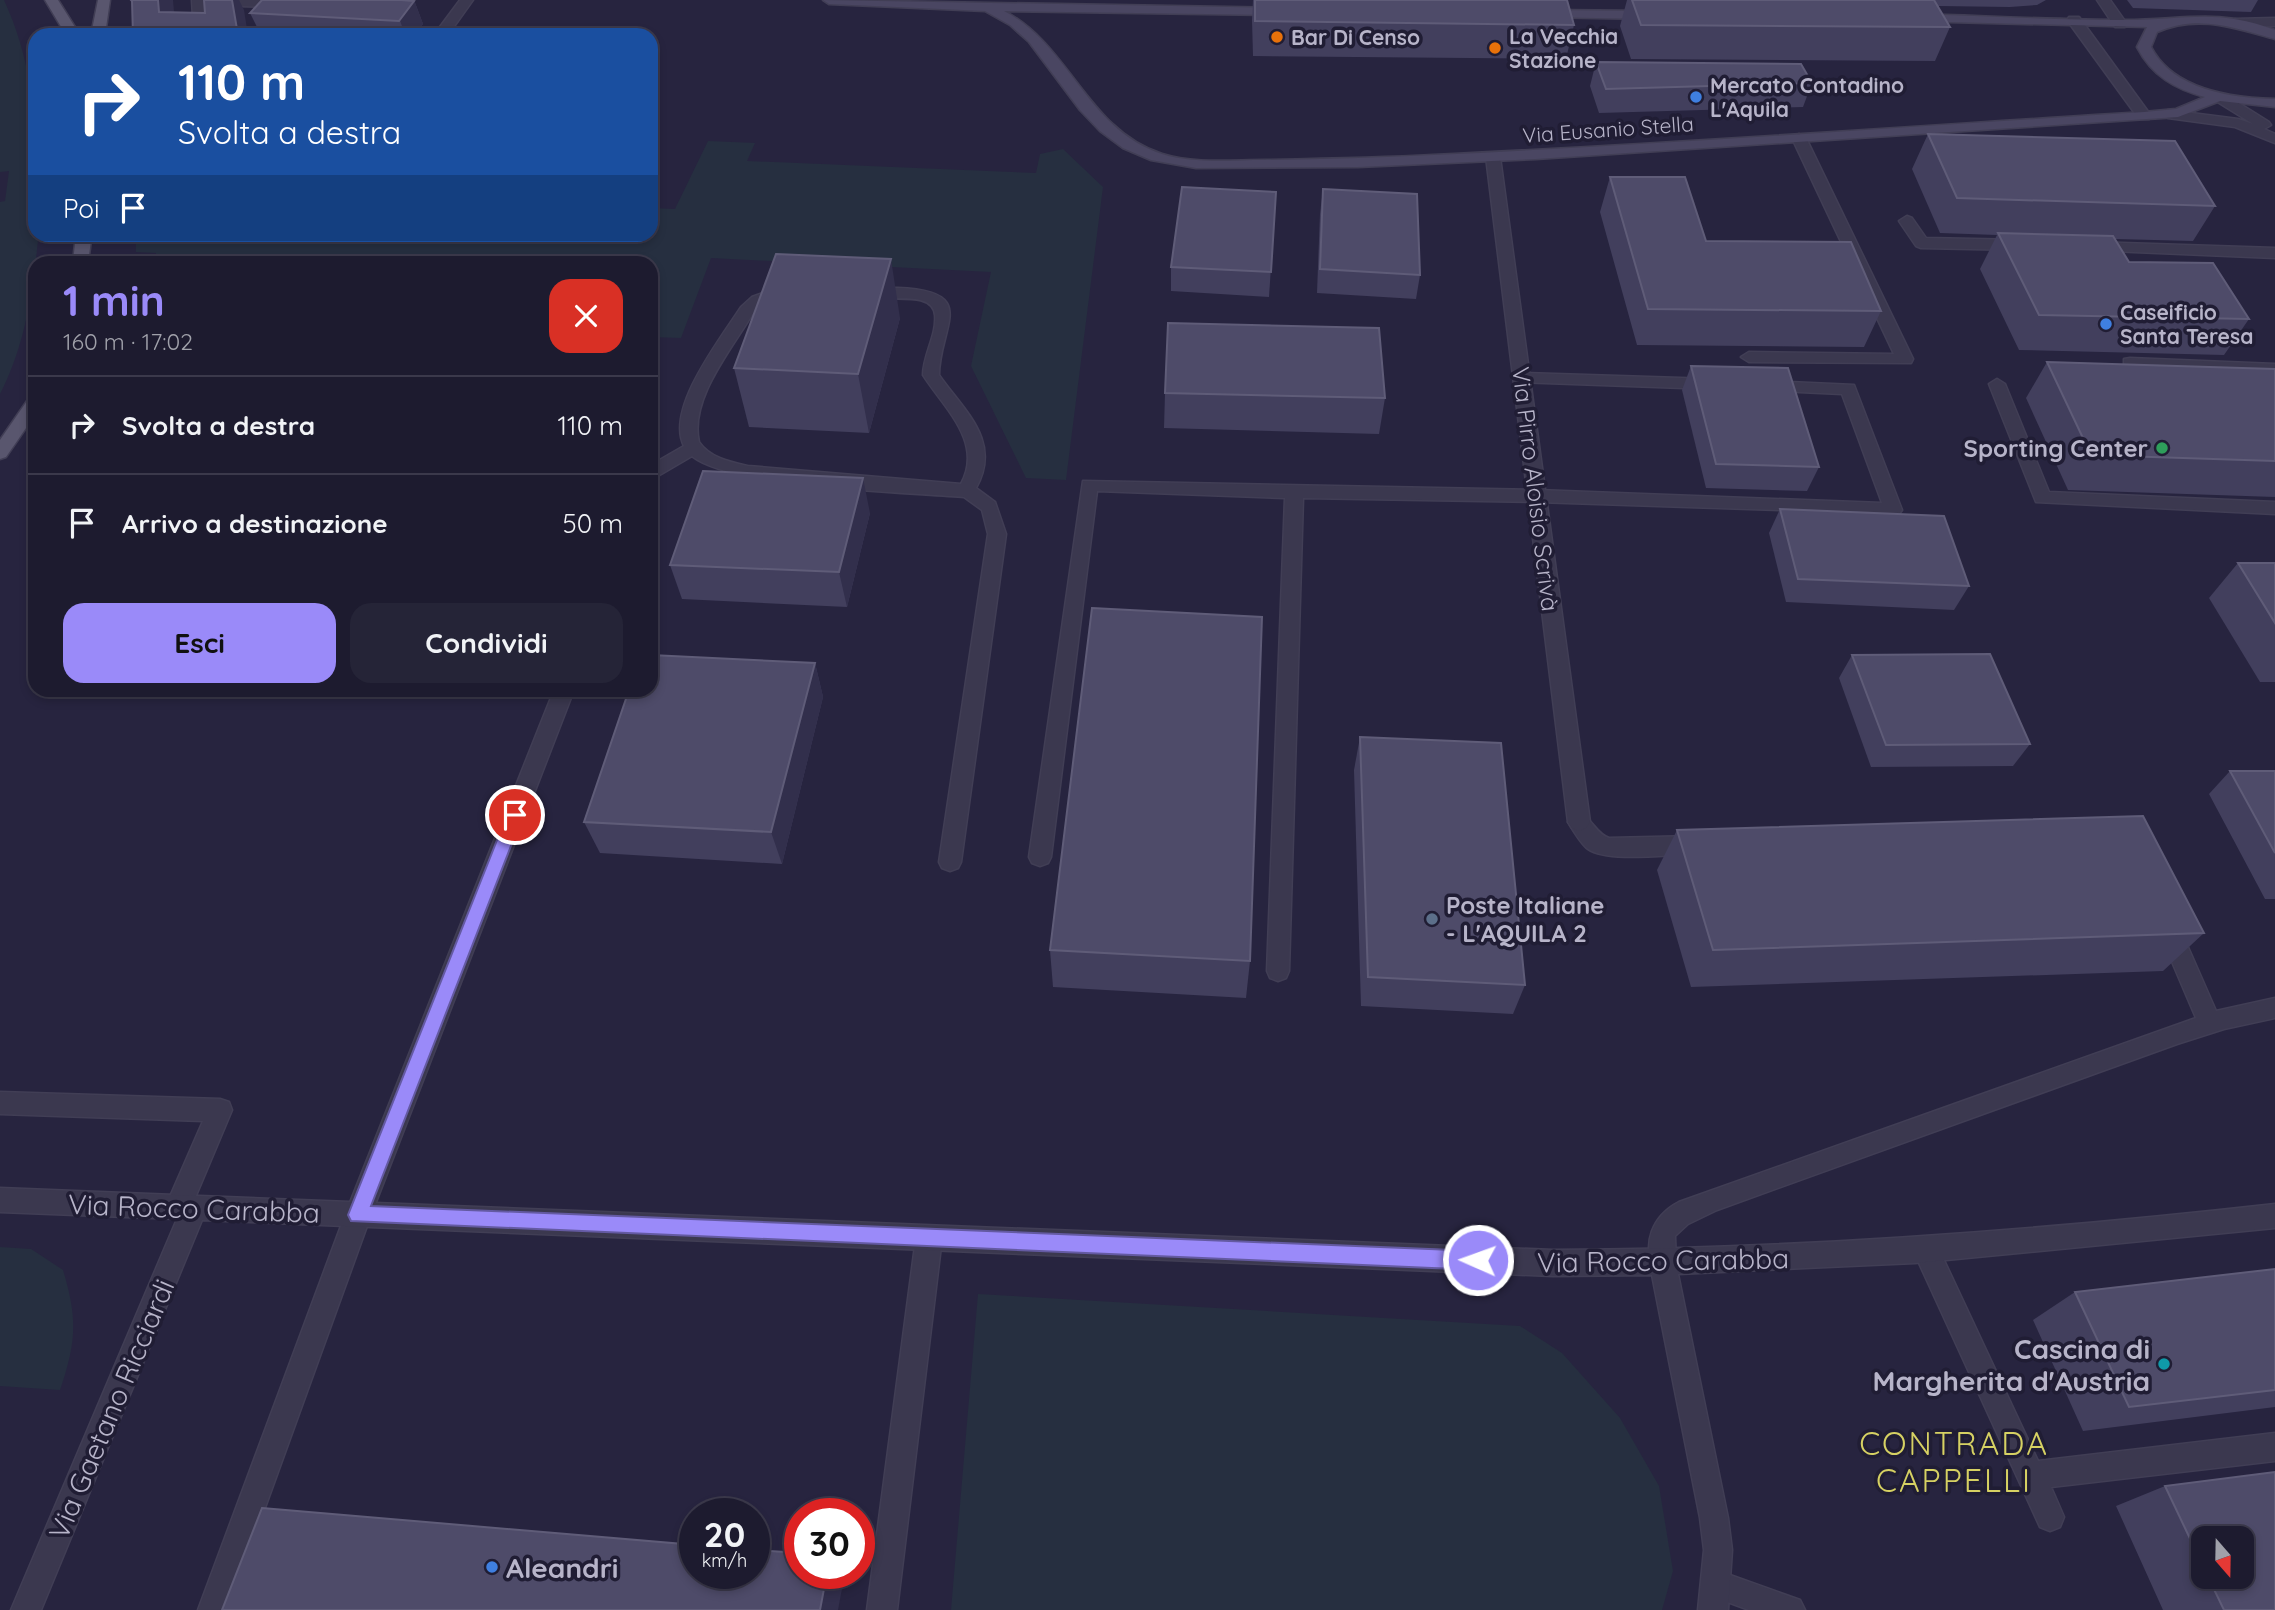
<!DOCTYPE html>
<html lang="it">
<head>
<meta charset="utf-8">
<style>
	:root { --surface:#1d1b2f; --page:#252437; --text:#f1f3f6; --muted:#a0a1aa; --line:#3b394b; --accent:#9a8af9 }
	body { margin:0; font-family:Quicksand,sans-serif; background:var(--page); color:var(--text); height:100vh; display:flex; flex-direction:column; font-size:26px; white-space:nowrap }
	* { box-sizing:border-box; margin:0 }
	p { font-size:23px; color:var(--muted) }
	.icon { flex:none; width:38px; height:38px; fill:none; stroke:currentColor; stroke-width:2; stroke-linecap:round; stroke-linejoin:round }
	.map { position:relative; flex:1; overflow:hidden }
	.drawer { position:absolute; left:28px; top:256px; width:630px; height:441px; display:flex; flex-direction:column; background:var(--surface); border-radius:21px; box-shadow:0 4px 10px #0003,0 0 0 2px var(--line) }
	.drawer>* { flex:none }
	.guide { position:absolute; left:28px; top:28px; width:630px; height:214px; border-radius:21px; box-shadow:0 4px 10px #0003,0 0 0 2px var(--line); background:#1a4fa0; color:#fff; overflow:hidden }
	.needle { width:46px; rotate:160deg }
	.fabs { position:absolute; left:2191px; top:1526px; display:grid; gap:14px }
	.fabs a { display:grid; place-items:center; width:63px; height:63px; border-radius:14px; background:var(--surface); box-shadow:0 4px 10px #0003,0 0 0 2px var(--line); font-size:35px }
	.speed { position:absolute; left:679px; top:1498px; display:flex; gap:14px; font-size:35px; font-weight:700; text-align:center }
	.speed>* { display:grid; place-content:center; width:91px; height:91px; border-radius:50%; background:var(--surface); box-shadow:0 4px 10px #0003,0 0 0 2px var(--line); line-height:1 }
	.speed small { font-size:18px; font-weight:400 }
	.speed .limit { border:10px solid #d22; background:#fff; color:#111 }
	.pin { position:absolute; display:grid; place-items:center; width:60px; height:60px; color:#fff; margin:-30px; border:4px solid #fff; border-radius:50%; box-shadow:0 2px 7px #0007 }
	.me { position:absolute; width:77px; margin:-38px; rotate:272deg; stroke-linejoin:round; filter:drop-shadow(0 0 5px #0008) }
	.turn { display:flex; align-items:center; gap:24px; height:147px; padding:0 35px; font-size:32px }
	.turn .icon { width:91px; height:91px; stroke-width:2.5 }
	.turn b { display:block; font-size:49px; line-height:60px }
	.then { display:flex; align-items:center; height:66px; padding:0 35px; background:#0003; gap:14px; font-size:26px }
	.round { display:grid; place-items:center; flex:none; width:74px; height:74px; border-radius:21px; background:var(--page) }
	.headline { display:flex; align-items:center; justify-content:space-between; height:119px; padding:0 35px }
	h1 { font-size:42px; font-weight:800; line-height:52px; color:var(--accent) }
	.button { display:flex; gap:14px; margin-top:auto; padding:14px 35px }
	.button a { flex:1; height:80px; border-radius:21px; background:var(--accent); color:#111; font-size:28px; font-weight:800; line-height:80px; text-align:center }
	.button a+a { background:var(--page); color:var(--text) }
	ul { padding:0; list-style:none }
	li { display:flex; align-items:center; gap:21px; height:98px; padding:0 35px; border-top:2px solid var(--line) }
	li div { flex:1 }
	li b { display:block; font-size:26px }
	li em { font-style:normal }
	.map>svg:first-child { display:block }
	.green { fill:#262f40 }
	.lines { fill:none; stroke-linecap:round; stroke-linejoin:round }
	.lane-casing { stroke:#413e55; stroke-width:3 }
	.street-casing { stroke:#413e55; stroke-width:3 }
	.secondary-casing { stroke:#413e55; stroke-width:3 }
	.primary-casing { stroke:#413e55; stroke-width:3 }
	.lane { fill:#3b384f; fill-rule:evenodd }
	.street { fill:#3b384f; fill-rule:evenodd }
	.secondary { fill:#4a4662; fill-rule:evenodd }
	.primary { fill:#59566e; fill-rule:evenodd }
	.wall { fill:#423f5d; fill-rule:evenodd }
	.shaded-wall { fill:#322f4c }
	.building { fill:#4e4b69; stroke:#5f5c78; stroke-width:2 }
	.route { fill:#9a8af9; stroke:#645aa2; stroke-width:2 }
	.food-dot { fill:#e8710a; stroke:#201d34; stroke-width:2.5 }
	.shop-dot { fill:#3f7fe0; stroke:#201d34; stroke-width:2.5 }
	.leisure-dot { fill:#2e9e5b; stroke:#201d34; stroke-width:2.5 }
	.service-dot { fill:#5c6f8a; stroke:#201d34; stroke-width:2.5 }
	.culture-dot { fill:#0f9aa8; stroke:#201d34; stroke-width:2.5 }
	.labels { text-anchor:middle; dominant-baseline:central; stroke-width:7; stroke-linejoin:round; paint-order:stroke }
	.far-poi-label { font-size:21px; font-weight:bold; fill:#b7b4c9; stroke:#201d34; text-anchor:start }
	.far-street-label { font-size:21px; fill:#b7b4c9; stroke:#201d34 }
	.poi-label { font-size:24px; font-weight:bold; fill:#b7b4c9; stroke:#201d34; text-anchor:end }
	.street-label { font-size:24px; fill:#b7b4c9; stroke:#201d34 }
	.near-street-label { font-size:28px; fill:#b7b4c9; stroke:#201d34 }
	.near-poi-label { font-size:28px; font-weight:bold; fill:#b7b4c9; stroke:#201d34; text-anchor:end }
	.near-neighbourhood-label { font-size:32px; letter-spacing:2px; fill:#d6d163; stroke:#201d34 }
</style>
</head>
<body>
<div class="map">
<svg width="2275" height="1610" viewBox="0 0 2275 1610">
	<rect width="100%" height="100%" fill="#27243f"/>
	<g class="green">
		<path d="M0 0H4C41 81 35 148 35 234L38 235V241C32 294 25 346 0 394V202L5 201 9 171 0 172Z"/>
		<path d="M708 141 755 143 747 161 1036 173 1040 154 1063 149 1103 187 1066 480 1026 478 971 366 991 272 711 258 681 338 651 337V262H156V253L136 252V234H651V208L675 209Z"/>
		<path d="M0 1247 31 1249 63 1270C78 1320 76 1342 60 1390L0 1386Z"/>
		<path d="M978 1294 1520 1326 1562 1353 1620 1418 1659 1486 1673 1571 1662 1610H951Z"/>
	</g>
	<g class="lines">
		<g class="lane-casing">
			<g id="lane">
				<path d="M192 0H279L271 7 205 5 208 35H194Z"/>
				<path d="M460 0H473L448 35H434Z"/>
				<path d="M2097 0H2110L2127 24 2125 27H2115Z"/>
				<path d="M1799 134 1806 138 1913 359 1911 363 1749 362 1741 357 1749 352 1894 354 1792 138Z"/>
				<path d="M1907 216 1912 218 1926 238 2021 240 2029 245 2021 250 1921 248 1916 246 1899 221Z"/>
				<path d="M2092 242 2275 248V258L2087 250 2084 247Z"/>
				<path d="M784 285 790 287V293L764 303 753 313C732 349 689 399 699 442 710 458 730 462 748 466L961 484C984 442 944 408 923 375 923 355 937 335 935 315 932 286 875 307 861 293 869 285 886 288 898 288 981 291 939 327 939 375 965 412 1002 441 976 488L995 502 1006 534 961 862 958 868 950 871 942 868 939 862 988 534 982 510 964 497C906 492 732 488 692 456L651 480V465L684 446C665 409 721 338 741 307L752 297Z"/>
				<path d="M2130 358 2275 364V374L2124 367V359Z"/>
				<path d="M1522 373 1712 379 1720 384 1712 389 1516 382 1514 378Z"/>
				<path d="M1997 379 2005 384 2049 492 2275 502V514L2036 502 1989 384Z"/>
				<path d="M1765 381 1854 385 1902 510 1899 514 1537 502 1303 498 1289 971 1286 978 1278 981 1270 978 1267 971 1285 498 1097 491 1051 857 1048 863 1040 866 1032 863 1029 857 1083 481 1537 490 1882 503 1842 394 1759 390 1757 386 1759 382Z"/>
				<path d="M554 690H574L371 1215 228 1610H198L345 1215Z"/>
				<path d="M1579 813C1592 818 1596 834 1609 838L1695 836 1703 839 1706 845 1703 851 1695 854C1670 854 1608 863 1588 849 1581 844 1573 830 1568 822L1572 816Z"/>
				<path d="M2169 919 2177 922 2216 1011 2275 998V1018L2224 1029 2177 1044 1717 1210 1688 1224 1675 1236 1676 1263 1672 1272 1663 1276 1654 1272C1642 1243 1652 1216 1679 1202L2196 1018 2158 929 2161 922Z"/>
				<path d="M0 1092 220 1099 229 1102 232 1110 187 1217 178 1220 169 1217 165 1208 203 1121 0 1114Z"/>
				<path d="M929 1226 938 1229 942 1238 897 1610H867L916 1238 920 1229Z"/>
				<path d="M1926 1237 1935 1241 2038 1461 2275 1433V1461L2051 1487 2064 1517 2060 1527 2050 1531 2040 1527 1913 1250 1917 1241Z"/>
				<path d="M1716 1570 1800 1600 1805 1610H1749L1706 1594 1702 1584 1706 1574Z"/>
			</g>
		</g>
		<g class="street-casing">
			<g id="street">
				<path d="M2069 17H2079L2149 113V119H2139L2067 20Z"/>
				<path d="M2275 18V26L2235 27 2228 23 2235 19Z"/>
				<path d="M2216 95H2226L2269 122 2271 125 2264 129 2275 134V143L2235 127 2168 118 2161 114 2168 110 2238 119 2253 124 2216 101Z"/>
				<path d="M1493 153 1500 157 1590 822 1586 828 1579 831 1572 828 1568 822 1486 157Z"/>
				<path d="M0 1188 1553 1250C1795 1249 2035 1231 2275 1204V1228L1915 1263 1678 1274 1728 1518 1732 1550 1728 1610H1698L1704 1550 1700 1518 1652 1275 1553 1276 202 1220 41 1610H11L177 1219 0 1212Z"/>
			</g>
		</g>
		<g class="secondary-casing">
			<g id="secondary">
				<path d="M823 0 1284 8V14L1279 15 1004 11C1070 45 1087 130 1162 154 1194 164 1231 160 1264 160 1320 159 1377 158 1433 155 1670 144 1907 127 2144 112L2176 109 2205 97C2175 89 2152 76 2137 47L2147 27 1911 21V15L1916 14C1986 16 2056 20 2126 20 2183 20 2218 8 2275 30V39C2234 28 2199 14 2157 32L2151 47C2173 90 2231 98 2275 99V107L2220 101 2178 117 1536 159 1358 167 1196 168 1151 160 1123 148 1100 131 1080 110 1029 42 1010 25 985 11 829 4Z"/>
				<path d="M1545 10 1650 11 1657 15 1650 19 1540 17V11Z"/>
			</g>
		</g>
		<g class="primary-casing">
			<g id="primary">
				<path d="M45 0H58L80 35H66Z"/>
				<path d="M98 0H110L105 35H91Z"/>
				<path d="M76 234H92L88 262H73Z"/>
				<path d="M35 396V415L6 457 0 459V440L29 398Z"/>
			</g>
		</g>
		<use href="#lane" class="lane"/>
		<use href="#street" class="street"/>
		<use href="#secondary" class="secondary"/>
		<use href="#primary" class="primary"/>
	</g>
	<g class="wall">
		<path d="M262 0H414L423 24 415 35H261L250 13Z"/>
		<path d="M1253 0H1567L1574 25 1566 59 1253 56 1252 20Z"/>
		<path d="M1627 0H2046L2037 5 2010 7 1938 6 1950 27 1935 61 1631 59 1620 26Z"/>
		<path d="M2127 0H2258L2251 12 2133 8Z"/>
		<path d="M1596 62 1812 83 1803 107 1599 113 1590 86Z"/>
		<path d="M1928 134 2215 206 2193 241 2115 239 2129 262 2249 319 2224 355 2019 350 1980 269 1997 235 1940 233 1912 169Z"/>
		<path d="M1610 177 1706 241 1881 311 1864 347 1637 345 1600 212Z"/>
		<path d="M1323 189 1420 275 1416 299 1317 293 1320 214Z"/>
		<path d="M1276 192 1269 297 1171 291V267Z"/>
		<path d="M900 318 869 433 749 427 734 368Z"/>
		<path d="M2047 362 2275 369V497L2068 490 2026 398Z"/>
		<path d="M1691 366 1819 467 1807 491 1706 488 1682 390Z"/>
		<path d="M1165 393 1385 398 1379 434 1164 428Z"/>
		<path d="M1780 509 1969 586 1954 610 1786 602 1769 533Z"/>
		<path d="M870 513 847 607 682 599 670 565Z"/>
		<path d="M2238 563H2275V682H2260L2209 598Z"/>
		<path d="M1852 655 2030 744 2013 766 1871 767 1839 678Z"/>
		<path d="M815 663 823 697 782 864 600 853 584 822Z"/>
		<path d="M1360 737 1525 985 1513 1014 1361 1006 1354 770Z"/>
		<path d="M2230 771H2275V899H2265L2209 794Z"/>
		<path d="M1677 830 2204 933 2163 971 1691 987 1657 870Z"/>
		<path d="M1050 950 1250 961 1246 998 1053 987Z"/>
		<path d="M2275 1269V1407L2083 1431 2033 1320 2075 1292Z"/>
		<path d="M2165 1486 2275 1610H2163L2116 1506ZM2203 1538 2242 1577H2203Z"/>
	</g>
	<g class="shaded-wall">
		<path d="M158 0H173L176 35 159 12Z"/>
		<path d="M232 0H239L244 10 248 35H238Z"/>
		<path d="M393 0H414L423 24 415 35H405Z"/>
		<path d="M891 259 900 318 869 433 858 374Z"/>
		<path d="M863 478 870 513 847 607 839 572Z"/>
		<path d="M815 663 823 697 782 864 771 832Z"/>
		<path d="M827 1573H845L838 1610H820Z"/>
	</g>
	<g class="building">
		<path d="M131 0H158L159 12 205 13 204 0H232L238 35H133L132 1Z"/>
		<path d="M262 0H401L414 1 399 21 250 13Z"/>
		<path d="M1255 0H1567L1574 25 1255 21Z"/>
		<path d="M1632 0H1934L1950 27 1641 25Z"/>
		<path d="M312 30 326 32 337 35H308Z"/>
		<path d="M1596 62 1801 64 1812 83 1606 89Z"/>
		<path d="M1928 134 2175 141 2215 206 1957 198Z"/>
		<path d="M1610 177H1685L1706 241 1851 242 1881 311 1648 309Z"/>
		<path d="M1182 187 1276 192 1271 272 1171 267Z"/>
		<path d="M1323 189 1417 194 1420 275 1320 269Z"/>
		<path d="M1998 233 2113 236 2129 262 2213 263 2249 319 2039 315Z"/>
		<path d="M776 254 891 259 858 374 734 368Z"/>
		<path d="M1168 323 1379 328 1385 398 1165 393Z"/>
		<path d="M2047 362 2275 369V461L2091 455Z"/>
		<path d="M1691 366 1788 368 1819 467 1716 464Z"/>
		<path d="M703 471 863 478 839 572 670 565Z"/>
		<path d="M1780 509 1944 516 1969 586 1798 579Z"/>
		<path d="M2238 563H2275V623Z"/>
		<path d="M1092 608 1262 617 1250 961 1050 950Z"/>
		<path d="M1990 654 2030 744 1886 745 1852 655Z"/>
		<path d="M651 655 815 663 771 832 584 822 629 690H651Z"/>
		<path d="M1360 737 1501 743 1525 985 1368 977Z"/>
		<path d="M2230 771H2275V853Z"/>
		<path d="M2143 816 2204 933 1713 950 1677 830Z"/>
		<path d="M2275 1269V1390L2129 1407 2075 1292Z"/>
		<path d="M2275 1472V1610H2224L2208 1577H2242V1538H2203V1566L2165 1486Z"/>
		<path d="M262 1508 695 1545V1573H754V1550L800 1553V1573H827L820 1610H222Z"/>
	</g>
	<path class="route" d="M515 808 523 815 371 1206 1478 1251 1485 1253 1488 1260 1485 1267 1478 1270 351 1221 348 1215 507 815Z"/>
	<g class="food-dot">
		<circle cx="1277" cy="37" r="7"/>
		<circle cx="1495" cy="48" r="7"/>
	</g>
	<g class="shop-dot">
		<circle cx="1696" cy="97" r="7"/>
		<circle cx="2106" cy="324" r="7"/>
		<circle cx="492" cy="1567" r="7"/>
	</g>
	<circle class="leisure-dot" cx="2162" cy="448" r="7"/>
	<circle class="service-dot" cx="1432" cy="919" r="7"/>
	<circle class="culture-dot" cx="2164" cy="1364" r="7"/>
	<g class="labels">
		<g class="far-poi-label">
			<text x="1509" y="36">La Vecchia<tspan x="1509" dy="24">Stazione</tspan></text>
			<text x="1291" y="37">Bar Di Censo</text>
			<text x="1710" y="85">Mercato Contadino<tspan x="1710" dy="24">L'Aquila</tspan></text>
			<text x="2120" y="312">Caseificio<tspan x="2120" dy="24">Santa Teresa</tspan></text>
		</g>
		<g class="far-street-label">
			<text transform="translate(1608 129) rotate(-4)">Via Eusanio Stella</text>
		</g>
		<g class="poi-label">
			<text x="2148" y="448">Sporting Center</text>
			<text x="1446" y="905" text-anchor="start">Poste Italiane<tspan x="1446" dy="28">- L'AQUILA 2</tspan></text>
		</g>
		<g class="street-label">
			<text transform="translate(1536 489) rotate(83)">Via Pirro Aloisio Scrivà</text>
		</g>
		<g class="near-street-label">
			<text transform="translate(194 1208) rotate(2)">Via Rocco Carabba</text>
			<text transform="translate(1663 1260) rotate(-1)">Via Rocco Carabba</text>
			<text transform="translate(111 1409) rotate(-67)">Via Gaetano Ricciardi</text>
		</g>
		<g class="near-poi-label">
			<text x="2150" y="1348">Cascina di<tspan x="2150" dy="32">Margherita d'Austria</tspan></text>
			<text x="506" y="1567" text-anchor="start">Aleandri</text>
		</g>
		<g class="near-neighbourhood-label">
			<text x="1954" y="1443">CONTRADA<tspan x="1954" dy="37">CAPPELLI</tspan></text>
		</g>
	</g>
</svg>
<div class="fabs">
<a><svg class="needle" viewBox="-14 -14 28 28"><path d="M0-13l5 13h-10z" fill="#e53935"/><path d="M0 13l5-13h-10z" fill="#a0a1aa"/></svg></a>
</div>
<div class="speed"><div>20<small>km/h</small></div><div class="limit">30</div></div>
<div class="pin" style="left:515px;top:815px;background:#d93025"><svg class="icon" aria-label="arrive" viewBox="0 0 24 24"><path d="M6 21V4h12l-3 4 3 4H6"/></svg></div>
<svg class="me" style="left:1478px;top:1260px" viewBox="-20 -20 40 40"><circle r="17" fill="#9a8af9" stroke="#fff" stroke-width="3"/><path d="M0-11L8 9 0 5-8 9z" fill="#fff"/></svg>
<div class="guide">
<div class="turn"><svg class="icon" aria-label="right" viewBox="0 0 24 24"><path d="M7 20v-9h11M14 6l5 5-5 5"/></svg><div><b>110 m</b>Svolta a destra</div></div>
<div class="then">Poi<svg class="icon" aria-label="arrive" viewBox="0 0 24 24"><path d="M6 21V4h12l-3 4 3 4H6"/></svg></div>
</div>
<section class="drawer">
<div class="headline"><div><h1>1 min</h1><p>160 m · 17:02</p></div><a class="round" style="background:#d93025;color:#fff"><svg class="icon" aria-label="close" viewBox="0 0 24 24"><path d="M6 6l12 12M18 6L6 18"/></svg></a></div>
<ul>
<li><svg class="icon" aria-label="right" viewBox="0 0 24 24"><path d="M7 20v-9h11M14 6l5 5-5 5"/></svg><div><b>Svolta a destra</b></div><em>110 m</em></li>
<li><svg class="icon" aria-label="arrive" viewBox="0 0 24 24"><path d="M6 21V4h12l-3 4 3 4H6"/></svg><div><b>Arrivo a destinazione</b></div><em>50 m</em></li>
</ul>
<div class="button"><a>Esci</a><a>Condividi</a></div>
</section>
</div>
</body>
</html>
